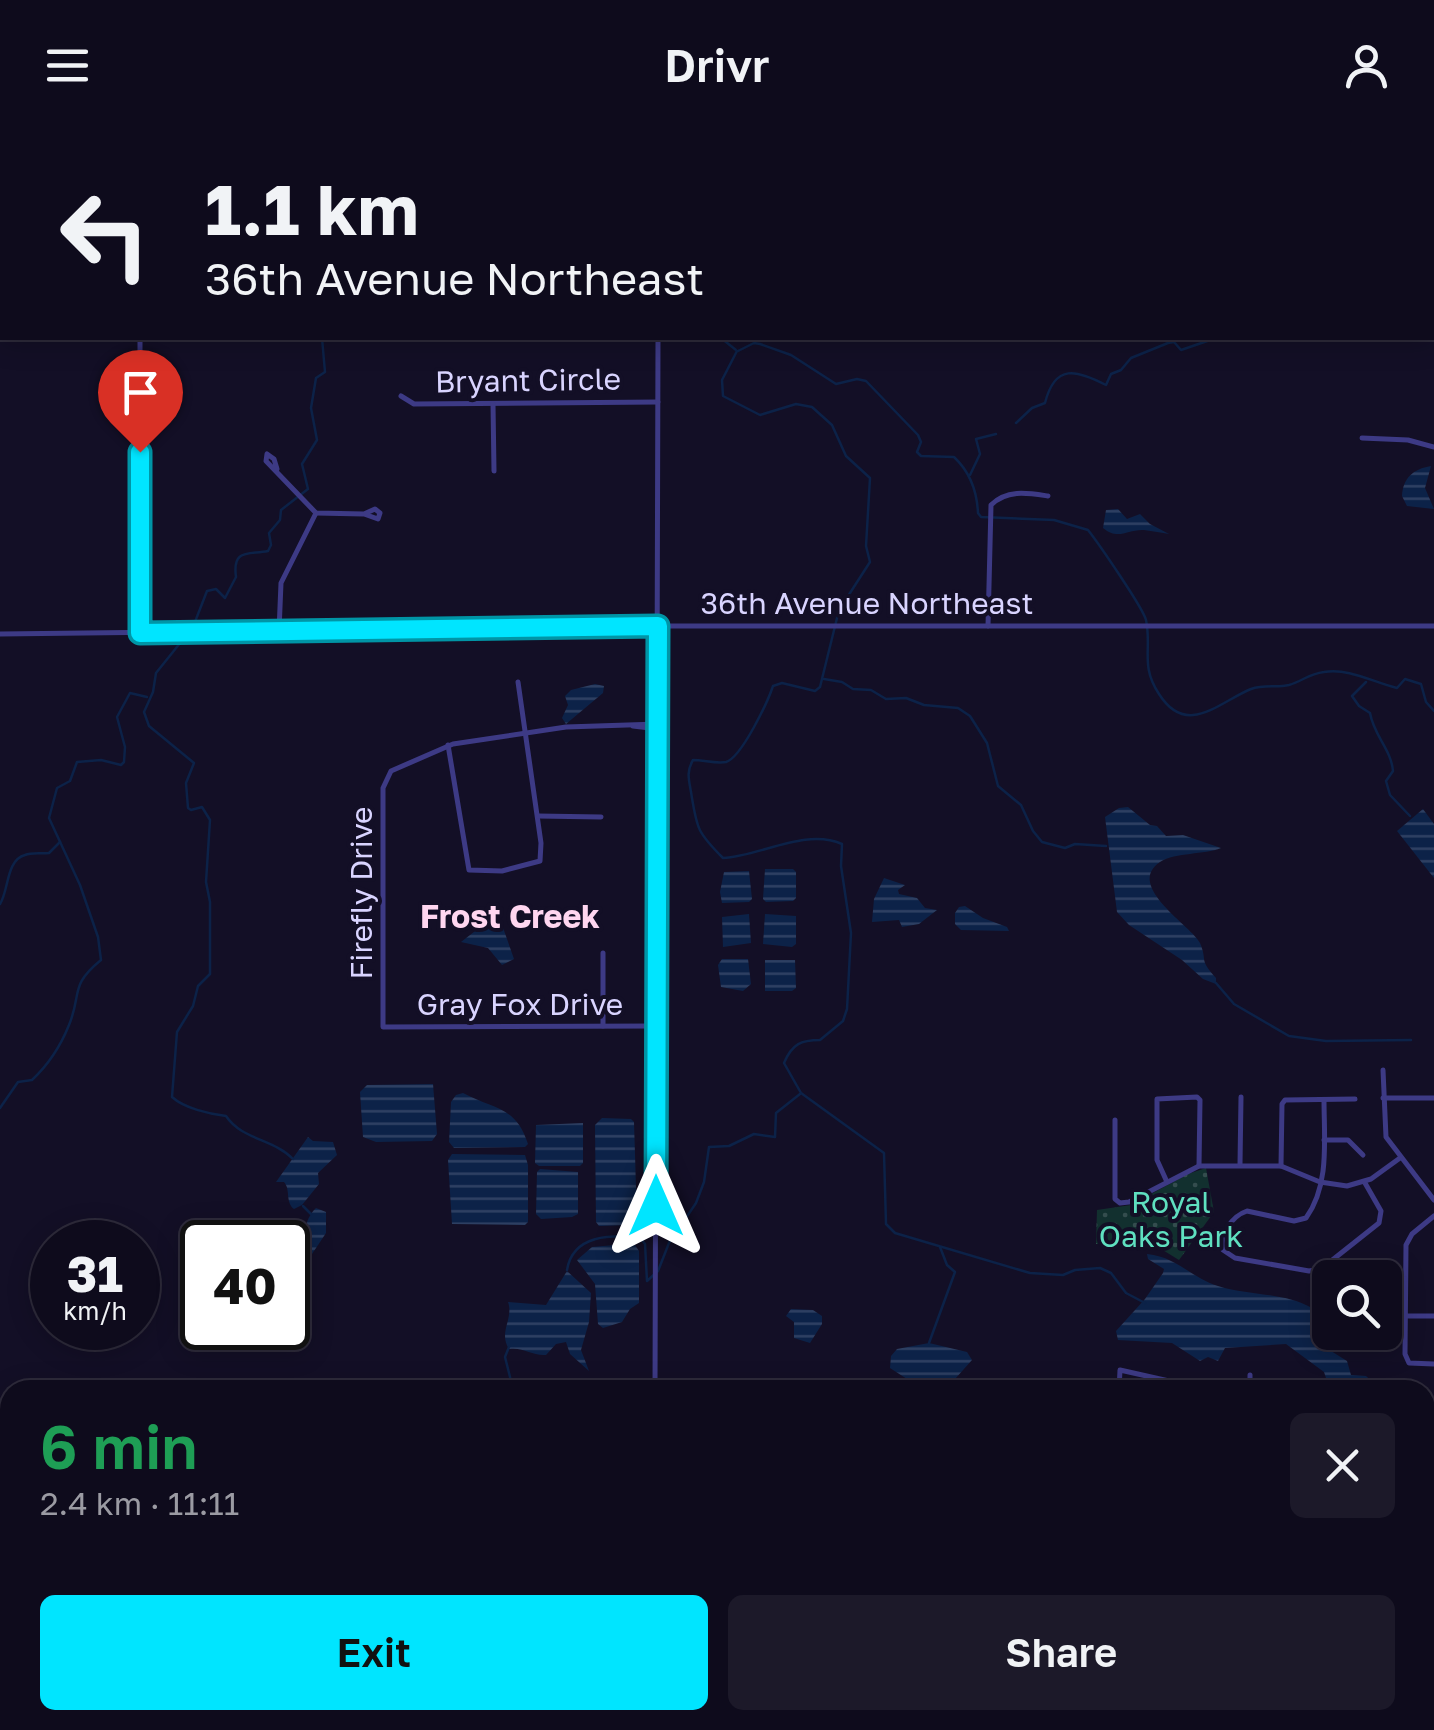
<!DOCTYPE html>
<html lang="en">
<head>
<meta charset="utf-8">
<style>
	:root { --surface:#0e0b1c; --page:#1c1929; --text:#f1f3f6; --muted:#9b9ba3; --line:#2e2b3b; --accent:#00e5ff }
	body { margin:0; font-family:"Golos Text",sans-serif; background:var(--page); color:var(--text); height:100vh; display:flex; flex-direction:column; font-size:38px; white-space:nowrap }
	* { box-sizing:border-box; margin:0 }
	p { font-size:32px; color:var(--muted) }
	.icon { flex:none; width:55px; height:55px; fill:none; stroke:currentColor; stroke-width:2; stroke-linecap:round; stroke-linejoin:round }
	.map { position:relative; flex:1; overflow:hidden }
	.panel { position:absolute; left:0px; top:1250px; width:1435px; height:350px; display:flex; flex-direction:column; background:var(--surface); border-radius:30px 30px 0 0; box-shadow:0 5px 25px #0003,0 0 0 2px var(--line) }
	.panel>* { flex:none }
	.hud { position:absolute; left:0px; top:0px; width:1435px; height:210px; box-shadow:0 5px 25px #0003,0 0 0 2px var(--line); background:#0e0b1c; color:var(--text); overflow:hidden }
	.fabs { position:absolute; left:1312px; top:1130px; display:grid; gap:20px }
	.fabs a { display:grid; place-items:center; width:90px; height:90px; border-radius:15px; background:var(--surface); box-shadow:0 5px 25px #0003,0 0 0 2px var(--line); font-size:50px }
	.speed { position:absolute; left:30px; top:1090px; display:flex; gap:20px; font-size:50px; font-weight:700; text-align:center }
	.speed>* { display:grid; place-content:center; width:130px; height:130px; border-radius:50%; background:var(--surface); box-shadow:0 5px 25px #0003,0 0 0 2px var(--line); line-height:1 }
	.speed small { font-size:25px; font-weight:400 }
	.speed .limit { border:5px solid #111; border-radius:15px; background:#fff; color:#111 }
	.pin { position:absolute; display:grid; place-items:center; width:85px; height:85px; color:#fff; margin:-102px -42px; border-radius:50% 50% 50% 0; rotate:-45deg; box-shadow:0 0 10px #0007 }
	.pin .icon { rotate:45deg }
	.me { position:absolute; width:110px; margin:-55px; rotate:0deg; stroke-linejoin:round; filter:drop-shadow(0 0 8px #0008) }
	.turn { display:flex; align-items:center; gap:35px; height:210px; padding:0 40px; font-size:45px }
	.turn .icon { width:130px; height:130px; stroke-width:2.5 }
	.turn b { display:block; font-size:70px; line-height:85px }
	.round { display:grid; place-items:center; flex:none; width:105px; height:105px; border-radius:15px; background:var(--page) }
	.head { display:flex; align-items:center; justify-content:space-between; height:170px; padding:0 40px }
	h1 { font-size:60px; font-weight:600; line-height:75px; color:#1e9e55 }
	.button { display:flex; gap:20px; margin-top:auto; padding:20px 40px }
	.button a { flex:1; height:115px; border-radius:15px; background:var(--accent); color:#111; font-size:40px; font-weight:600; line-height:115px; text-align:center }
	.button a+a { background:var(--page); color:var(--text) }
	header { display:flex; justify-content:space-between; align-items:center; height:130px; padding:0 40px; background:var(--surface); font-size:45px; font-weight:600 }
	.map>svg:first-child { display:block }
	.grass { fill:url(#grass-dots) }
	.water { fill:url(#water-rules) }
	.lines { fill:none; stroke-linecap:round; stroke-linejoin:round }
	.stream { stroke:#0c2248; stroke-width:2.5 }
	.minor { stroke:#3d3a85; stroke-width:5 }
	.route-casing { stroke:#0095a6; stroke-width:25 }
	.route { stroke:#00e5ff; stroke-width:18 }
	.labels { text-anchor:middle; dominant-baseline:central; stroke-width:8; stroke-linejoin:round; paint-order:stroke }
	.street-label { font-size:30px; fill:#d9d4ff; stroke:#130f26 }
	.park-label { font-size:30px; fill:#5fe0c0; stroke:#130f26 }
	.neighbourhood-label { font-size:32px; font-weight:bold; fill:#ffd6f0; stroke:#130f26 }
</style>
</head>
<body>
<header><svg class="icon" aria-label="menu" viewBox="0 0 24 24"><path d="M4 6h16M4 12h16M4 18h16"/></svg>Drivr<svg class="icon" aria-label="person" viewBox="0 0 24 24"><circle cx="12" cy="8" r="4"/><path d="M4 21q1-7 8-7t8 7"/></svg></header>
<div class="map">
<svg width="1434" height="1600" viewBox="0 0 1434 1600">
	<defs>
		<pattern id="grass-dots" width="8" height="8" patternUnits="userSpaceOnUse" patternTransform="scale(2.5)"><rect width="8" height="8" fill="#12302f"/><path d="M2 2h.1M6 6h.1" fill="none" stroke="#344d4e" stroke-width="1.8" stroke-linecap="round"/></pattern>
		<pattern id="water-rules" width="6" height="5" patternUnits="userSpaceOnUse" patternTransform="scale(2.5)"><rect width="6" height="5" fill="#0c2248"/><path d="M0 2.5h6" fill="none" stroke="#2f4163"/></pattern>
	</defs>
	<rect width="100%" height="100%" fill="#130f26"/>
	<path class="grass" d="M1206 1038 1214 1082 1179 1130 1153 1114H1096L1097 1080 1131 1075 1188 1044Z"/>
	<g class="water">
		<path d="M1431 336 1425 358 1434 379 1407 376 1402 366C1403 348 1413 339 1431 336Z"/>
		<path d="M1118 379 1127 389 1140 384 1150 394 1169 404C1162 403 1153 401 1144 400 1127 399 1119 411 1103 398L1106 380Z"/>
		<path d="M595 554 604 556 603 563 566 594 562 588 568 575 565 566 571 560Z"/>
		<path d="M1128 677 1150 695 1157 696 1166 706 1183 705 1221 718C1204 725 1176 722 1160 732 1124 756 1193 797 1200 813 1208 832 1198 828 1216 848V854L1203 849 1182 830 1129 795 1117 782 1105 687 1119 678Z"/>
		<path d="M1423 679 1434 694V748L1397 701Z"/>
		<path d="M765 739H793L796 742V768L793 771 766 772 763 769Z"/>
		<path d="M749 741 752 769 749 772 722 773 720 762 724 742Z"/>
		<path d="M884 748 905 755 898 760 899 764 917 768 925 778 937 780 919 794 902 797 899 790 872 792 874 769Z"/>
		<path d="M965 776 983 788 1007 797 1009 801 961 800 955 794V783L959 777Z"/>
		<path d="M749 784 751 813 723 817 722 787Z"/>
		<path d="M765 784 796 786V814L792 817 763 814Z"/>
		<path d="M488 791 501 792 514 829 502 835 488 818 461 812Z"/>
		<path d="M722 829H748L751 854 743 861 721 857 718 835Z"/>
		<path d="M765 830H795L796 858 792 861H765Z"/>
		<path d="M433 954 437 1004 432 1011 376 1012 363 1007 360 962 367 955Z"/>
		<path d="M463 963C495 980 516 976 528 1014L525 1017 454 1018 449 1012 451 972 456 965Z"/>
		<path d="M602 988 631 989 634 992 637 1090 632 1095 599 1096 596 1092 595 995Z"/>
		<path d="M583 993V1033L580 1036H539L535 1033 536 995Z"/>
		<path d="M308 1007 313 1011 333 1012 337 1025 318 1043 319 1054 302 1075 294 1079C285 1072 291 1060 284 1052H276Z"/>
		<path d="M452 1024 525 1025 528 1035V1092L525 1095 452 1094 448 1030Z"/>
		<path d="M540 1039 578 1042V1084L572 1087 541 1089 536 1084 537 1042Z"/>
		<path d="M316 1078 326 1082V1103L312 1124C300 1110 304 1090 316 1078Z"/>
		<path d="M626 1114 635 1115 639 1121V1173L630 1179 622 1192 603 1198 598 1194 595 1154 577 1130 592 1117Z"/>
		<path d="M1147 1124C1177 1127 1190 1147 1218 1156 1249 1166 1284 1162 1312 1178L1310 1195 1313 1198 1330 1196V1202L1346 1203 1323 1210V1216L1347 1231 1351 1245 1366 1246 1381 1260H1330L1324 1242 1286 1214 1225 1218 1218 1231 1208 1227 1200 1231 1172 1213 1118 1210 1116 1201 1145 1169 1163 1143 1164 1139 1148 1129Z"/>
		<path d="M567 1141 591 1163 589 1192 581 1220 589 1241 570 1224 566 1212 556 1214 546 1225C532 1226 524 1217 509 1219 498 1202 514 1189 508 1172L546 1175Z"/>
		<path d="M791 1179 813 1180 822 1186V1194L810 1213 794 1208V1192L786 1186Z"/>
		<path d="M929 1213 967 1222 972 1230 955 1249V1260H912L907 1249 890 1238 891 1226 897 1219Z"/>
		<path d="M466 1590H607L606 1600H457Z"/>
	</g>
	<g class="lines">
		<g class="stream">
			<path d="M186 2 187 0"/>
			<path d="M913 2V0"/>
			<path d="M0 185 2 182"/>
			<path d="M721 208 736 220"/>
			<path d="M737 221 722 250 723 266 760 285 796 274 812 277 832 295 846 326 870 348 866 416 870 432 839 480 820 557 815 561 782 553 773 556C768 571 742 627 726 632 716 634 704 630 693 630 686 642 689 650 691 662 697 698 696 701 723 728 761 726 805 698 842 714L841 736 851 803 847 879 843 891 820 910C801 910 792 914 784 933L801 963 884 1023 886 1094 895 1103 1030 1143 1063 1145 1075 1140 1100 1138 1111 1143 1126 1163 1145 1173"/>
			<path d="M738 221 754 213 760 214 791 225 836 254 857 249 866 251 918 305 921 312 917 322 921 326 954 327C970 342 977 361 978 383L981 387 1054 390 1088 400C1099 414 1143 478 1146 490 1152 518 1140 536 1159 564 1187 608 1219 572 1251 559 1264 554 1277 558 1289 555 1303 551 1308 544 1324 542 1350 538 1372 552 1397 558L1405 549 1421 554 1426 572 1434 581"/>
			<path d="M1016 293 1032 278 1045 273C1055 233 1077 240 1106 255L1111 244 1121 240 1131 228 1168 213 1174 212 1181 220 1216 208"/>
			<path d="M970 345 980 324 976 309 996 304"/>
			<path d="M824 549 842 552 853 559 871 560 886 569 906 568 924 575 958 578 970 586 987 613 998 656 1021 675 1033 701 1042 712 1065 718 1075 714 1106 716"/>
			<path d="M1366 552 1352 566 1359 576 1370 583C1374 606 1391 619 1393 641L1386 651 1390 665 1410 686"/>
			<path d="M0 774C9 760 6 730 25 725 32 722 41 724 49 723L60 712"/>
			<path d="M1216 853 1234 874 1289 906 1326 911 1411 910"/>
			<path d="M0 978 18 952 32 950C48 935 61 915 69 895 82 864 69 856 101 830L98 807 80 755 49 688 57 658 70 651 77 632 101 630 121 635 124 632 125 617 117 587 130 563 147 567"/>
			<path d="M293 1029C274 1009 242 1010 226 986 209 984 184 978 172 967L177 902 193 876 198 856 210 844V772L206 752 210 690 202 677 191 680 188 678 186 653 194 633 149 596 144 582 153 562 156 543 193 497 207 461 216 459 225 468 236 447C232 418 249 425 268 421L271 415 269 403 280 390 281 380 308 359 302 334 317 310 311 278 316 248 325 242 322 208"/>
			<path d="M303 1076 311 1084"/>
			<path d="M567 1140C573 1104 611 1105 640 1107L645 1114 647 1151 658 1141 669 1113 696 1073 704 1052 709 1017 729 1016 754 1004 775 1007 776 983 800 964"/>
			<path d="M929 1213 955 1142 947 1135 940 1117"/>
			<path d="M509 1217 505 1227 511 1251 519 1255 518 1260"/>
			<path d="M465 1260H489"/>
			<path d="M505 1260 518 1255"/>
			<path d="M1425 1279 1434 1280"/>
			<path d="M353 1590 362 1600"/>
		</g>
		<g class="minor">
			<path d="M989 0V2"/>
			<path d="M658 2H802"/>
			<path d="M401 266 414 274 658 272"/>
			<path d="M493 274 494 341"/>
			<path d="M1362 308 1408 310 1434 317"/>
			<path d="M277 339 274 329 267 324 266 331 316 383 364 384 378 389 380 383 375 379 364 384"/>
			<path d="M988 496 991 375C1007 359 1028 363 1048 366"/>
			<path d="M279 501 281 453 316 383"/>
			<path d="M140 503V208"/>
			<path d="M0 504 670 496H1434"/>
			<path d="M633 596 658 599"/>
			<path d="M448 615 469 740 502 741 540 731 541 713 518 552"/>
			<path d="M538 686 601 687"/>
			<path d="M603 823V896"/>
			<path d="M657 896 383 897V658L391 641 453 614 566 597 658 594"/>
			<path d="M1383 940 1386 1007 1434 1070"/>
			<path d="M1383 968H1434"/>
			<path d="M1324 970C1324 1009 1330 1055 1306 1088L1294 1091 1247 1081C1232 1086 1219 1105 1223 1120L1235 1128 1309 1141 1321 1139 1379 1093 1381 1081 1365 1053"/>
			<path d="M1115 990V1069L1120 1073 1129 1072 1199 1036H1281L1320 1052 1347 1056 1371 1049 1400 1028"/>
			<path d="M1324 1010H1348L1363 1025"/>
			<path d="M1240 1034 1241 967"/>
			<path d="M1281 1036 1282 974 1285 970 1355 969"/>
			<path d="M1167 1052 1157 1030V969L1197 967 1200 970 1199 1036"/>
			<path d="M1434 1086 1412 1104 1406 1115 1405 1224 1409 1233 1434 1234"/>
			<path d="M1385 1150 1405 1149"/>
			<path d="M1405 1186H1434"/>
			<path d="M1250 1245V1260"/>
			<path d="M655 1260 658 208"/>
			<path d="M1119 1260 1120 1240 1209 1260"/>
			<path d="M1299 1260V1259"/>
			<path d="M0 1304 10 1292"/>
			<path d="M0 1316 10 1325"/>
			<path d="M0 1341 10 1340"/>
			<path d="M0 1382H10"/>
			<path d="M1425 1385H1434"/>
			<path d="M0 1390H10"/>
			<path d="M0 1431 10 1430"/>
			<path d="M0 1445 10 1480"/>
			<path d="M1425 1481H1434"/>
			<path d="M104 1590 105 1600"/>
			<path d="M157 1590 159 1600"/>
			<path d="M208 1590 210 1600"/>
			<path d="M258 1590 261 1600"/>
			<path d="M1126 1590 1130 1600"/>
			<path d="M1221 1590 1225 1600"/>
			<path d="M1400 1590 1401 1600"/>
			<path d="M37 1600V1599"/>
			<path d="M656 1600V1590"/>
		</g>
	</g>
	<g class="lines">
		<g class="route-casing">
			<path id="route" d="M140 322V503L658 496 656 1076"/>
		</g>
		<use href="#route" class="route"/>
	</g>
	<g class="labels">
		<g class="street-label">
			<text transform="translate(528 250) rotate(-1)">Bryant Circle</text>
			<text x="867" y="473">36th Avenue Northeast</text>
			<text transform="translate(361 763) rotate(-90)">Firefly Drive</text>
			<text x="520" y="874">Gray Fox Drive</text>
		</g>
		<g class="park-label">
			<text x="1171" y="1072">Royal<tspan x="1171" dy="34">Oaks Park</tspan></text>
		</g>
		<g class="neighbourhood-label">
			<text x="510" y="786">Frost Creek</text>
		</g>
	</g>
</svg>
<div class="fabs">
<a><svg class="icon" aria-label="search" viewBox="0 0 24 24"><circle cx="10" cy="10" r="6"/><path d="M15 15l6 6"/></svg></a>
</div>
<div class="speed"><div>31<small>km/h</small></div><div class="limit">40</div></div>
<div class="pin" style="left:140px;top:322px;background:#d93025"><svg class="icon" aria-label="arrive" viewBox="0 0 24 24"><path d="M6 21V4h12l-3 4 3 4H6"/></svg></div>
<svg class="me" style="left:656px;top:1076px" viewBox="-20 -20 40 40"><path d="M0-17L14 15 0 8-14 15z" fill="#00e5ff" stroke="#fff" stroke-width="4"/></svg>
<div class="hud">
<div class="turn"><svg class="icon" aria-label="left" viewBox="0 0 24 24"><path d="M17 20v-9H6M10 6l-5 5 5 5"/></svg><div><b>1.1 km</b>36th Avenue Northeast</div></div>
</div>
<section class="panel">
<div class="head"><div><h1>6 min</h1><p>2.4 km · 11:11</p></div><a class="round"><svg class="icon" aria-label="close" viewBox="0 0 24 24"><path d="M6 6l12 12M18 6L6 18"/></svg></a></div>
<div class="button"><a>Exit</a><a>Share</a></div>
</section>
</div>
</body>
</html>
